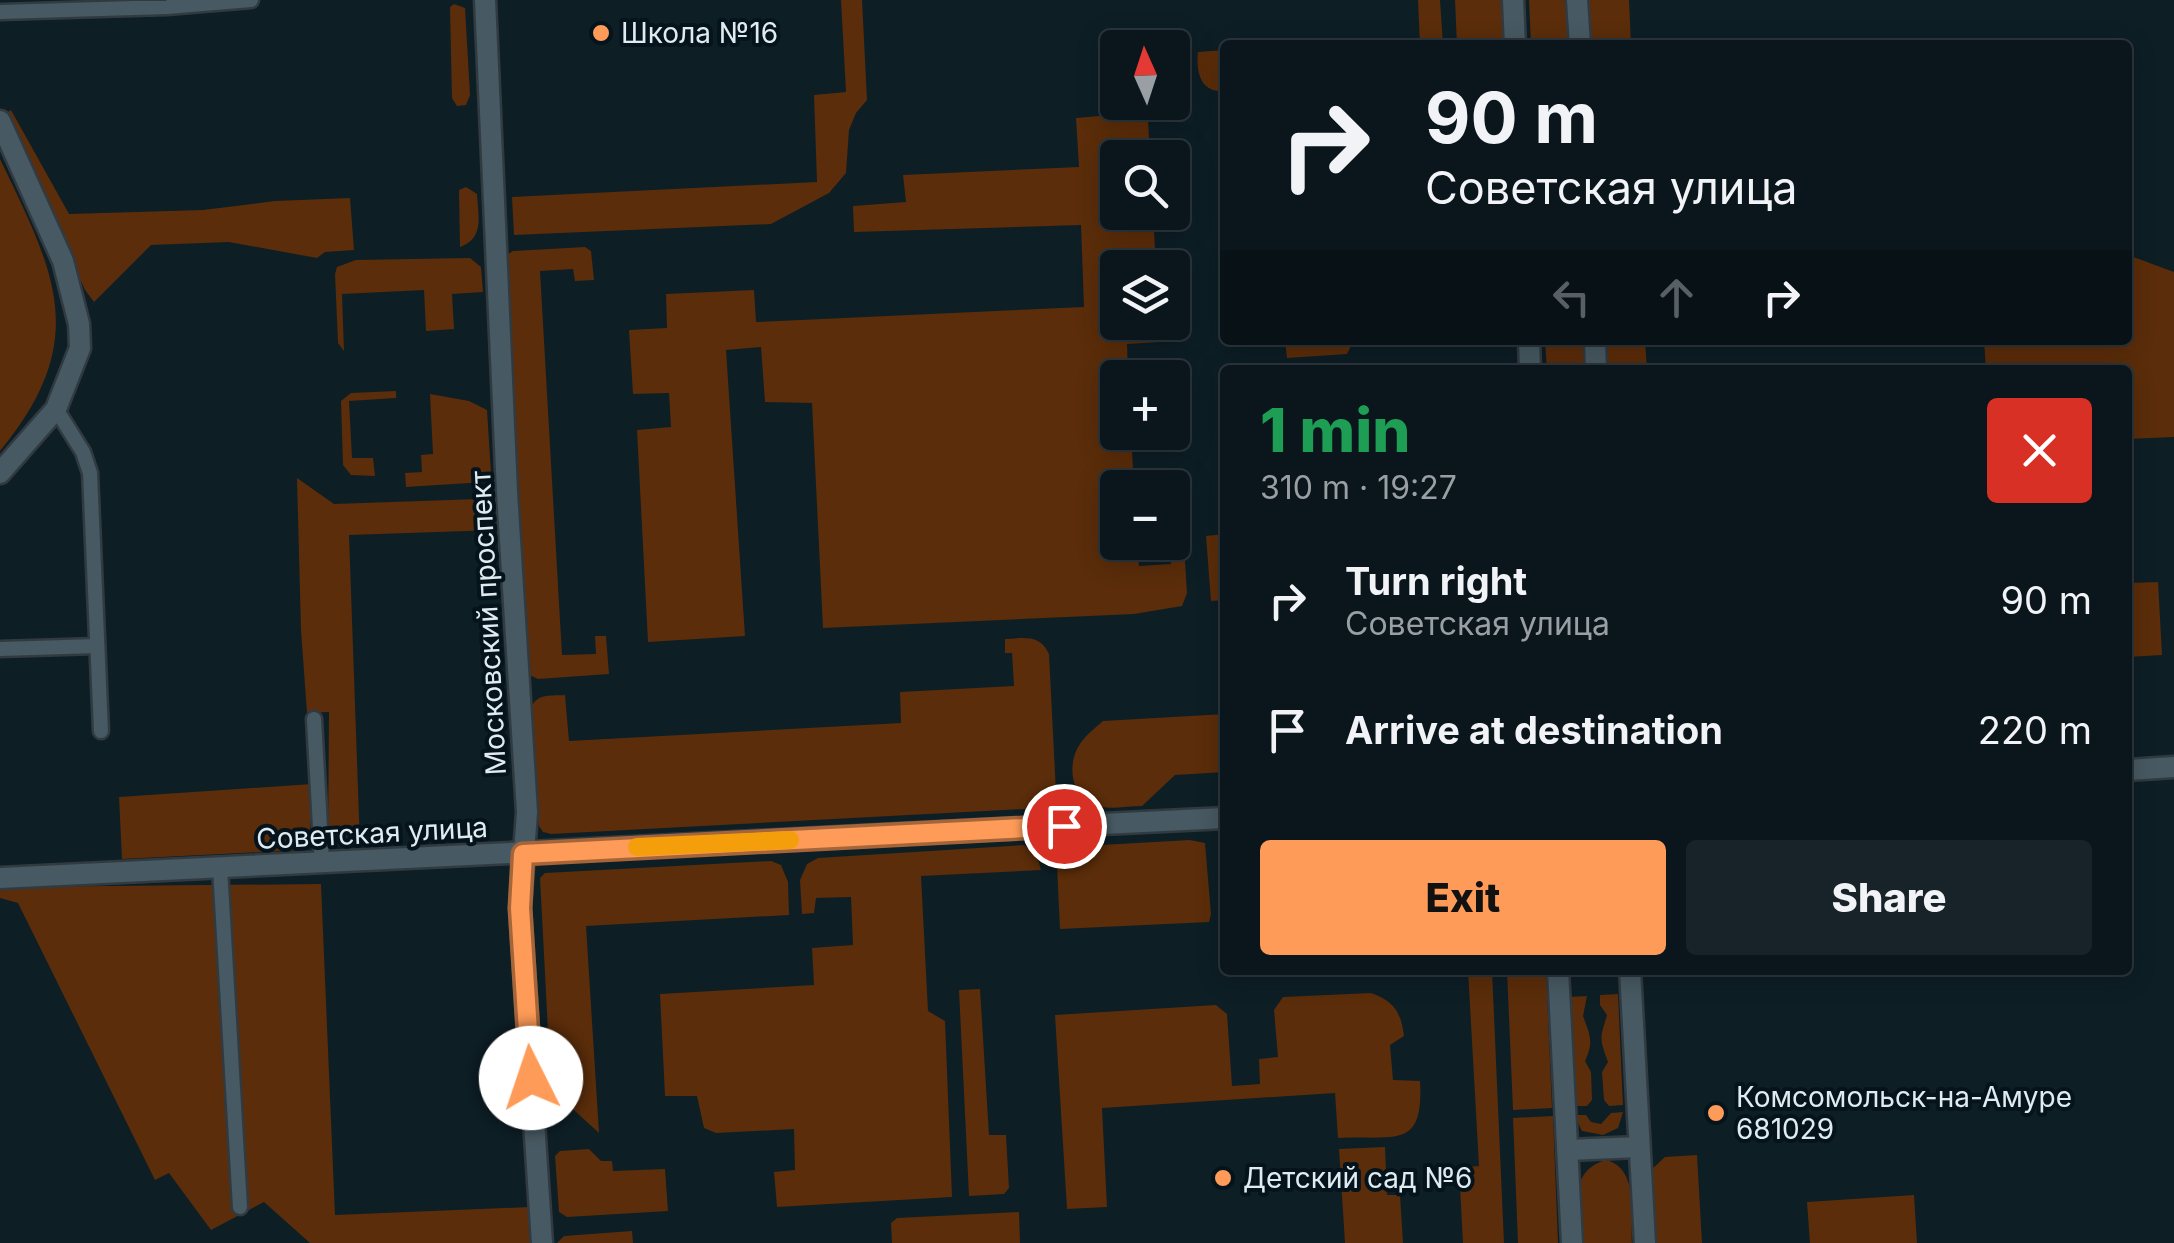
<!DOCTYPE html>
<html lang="en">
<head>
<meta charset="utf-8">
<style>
	:root { --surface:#0a161c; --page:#182329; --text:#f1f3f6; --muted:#999fa3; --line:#2a353b; --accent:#fe9b58 }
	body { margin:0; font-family:Inter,sans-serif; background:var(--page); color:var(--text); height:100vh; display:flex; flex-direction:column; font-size:38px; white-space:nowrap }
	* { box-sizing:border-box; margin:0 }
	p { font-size:32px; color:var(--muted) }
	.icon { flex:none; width:55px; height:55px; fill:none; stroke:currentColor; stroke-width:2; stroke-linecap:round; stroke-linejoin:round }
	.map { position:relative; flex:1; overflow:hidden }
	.sheet { position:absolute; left:1220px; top:365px; width:912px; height:610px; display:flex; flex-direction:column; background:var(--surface); border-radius:10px; box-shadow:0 5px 25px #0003,0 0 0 2px var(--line) }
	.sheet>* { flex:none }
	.hud { position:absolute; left:1220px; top:40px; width:912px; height:305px; border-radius:10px; box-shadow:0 5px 25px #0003,0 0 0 2px var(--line); background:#0a161c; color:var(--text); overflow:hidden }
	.needle { width:65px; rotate:357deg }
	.tools { position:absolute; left:1100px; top:30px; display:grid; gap:20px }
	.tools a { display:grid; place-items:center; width:90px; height:90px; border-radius:10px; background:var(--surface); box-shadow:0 5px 25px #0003,0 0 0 2px var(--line); font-size:50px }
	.pin { position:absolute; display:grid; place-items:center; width:85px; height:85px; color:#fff; margin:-42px; border:5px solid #fff; border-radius:50%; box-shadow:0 2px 10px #0007 }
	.me { position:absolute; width:110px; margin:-55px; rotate:356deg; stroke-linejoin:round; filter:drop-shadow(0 0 8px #0008) }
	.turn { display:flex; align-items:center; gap:35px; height:210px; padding:0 40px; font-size:45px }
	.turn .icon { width:130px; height:130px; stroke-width:2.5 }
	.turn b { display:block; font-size:70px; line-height:85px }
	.lanes { display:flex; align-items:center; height:95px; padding:0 40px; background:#0003; justify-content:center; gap:50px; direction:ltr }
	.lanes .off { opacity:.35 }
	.round { display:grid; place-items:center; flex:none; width:105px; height:105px; border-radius:10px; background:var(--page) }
	.summary { display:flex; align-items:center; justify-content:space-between; height:170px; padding:0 40px }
	h1 { font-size:60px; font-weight:800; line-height:75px; color:#1e9e55 }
	.cta { display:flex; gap:20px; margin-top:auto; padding:20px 40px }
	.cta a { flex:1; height:115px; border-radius:10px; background:var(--accent); color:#111; font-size:40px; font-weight:800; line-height:115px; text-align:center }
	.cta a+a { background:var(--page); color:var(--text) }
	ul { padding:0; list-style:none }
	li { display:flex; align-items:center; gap:30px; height:130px; padding:0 40px }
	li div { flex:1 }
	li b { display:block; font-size:38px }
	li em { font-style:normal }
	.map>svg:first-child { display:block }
	.green { fill:#5b2d0a }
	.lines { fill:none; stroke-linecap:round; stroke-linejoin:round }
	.street-casing { stroke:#313a40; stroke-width:19 }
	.secondary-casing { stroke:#313a40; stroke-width:25 }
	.street { stroke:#475962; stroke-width:14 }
	.secondary { stroke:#475962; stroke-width:20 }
	.route-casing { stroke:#a56539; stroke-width:25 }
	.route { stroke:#fe9b58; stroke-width:18 }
	.slow { stroke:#f59e0b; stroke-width:18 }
	.poi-dot { fill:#fe9b58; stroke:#05141c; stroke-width:4 }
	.labels { text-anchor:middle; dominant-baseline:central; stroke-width:8; stroke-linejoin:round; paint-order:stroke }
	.poi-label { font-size:28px; fill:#e0ebf0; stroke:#05141c; text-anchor:start }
	.street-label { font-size:28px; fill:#e0ebf0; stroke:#05141c }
</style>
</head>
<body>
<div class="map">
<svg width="2174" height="1243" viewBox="0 0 2174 1243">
	<rect width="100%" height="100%" fill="#0d1e25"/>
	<g class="green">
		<path d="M841 0H862L867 100 856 113 849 130 846 173 829 193 771 224 514 235 512 197 817 182 814 95 846 92Z"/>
		<path d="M1418 0H1440L1443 45H1420Z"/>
		<path d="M1455 0H1509L1511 45H1457Z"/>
		<path d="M1529 0H1567L1570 45H1531Z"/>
		<path d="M1587 0H1629L1631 45H1589Z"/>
		<path d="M454 4 465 8 470 95 466 105 457 106 452 98 450 7Z"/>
		<path d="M1225 50V91C1200 93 1196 72 1198 52Z"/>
		<path d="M1180 109 1181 118 1148 120 1150 157 1118 158V212L1153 213 1156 267 1118 268V322L1159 323 1160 342 1127 344 1128 377 1118 378V432L1131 433 1134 487 1118 488V542L1137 543 1139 566 1171 564 1170 545 1184 546 1187 593 1182 606 1134 614 823 628 812 403 765 402 761 347 726 350 745 636 648 642 637 430 671 427 669 393 633 394 629 330 667 328 666 294 754 290 756 322 1084 307 1081 225 854 232 853 206 906 202 903 175 1079 167 1076 118Z"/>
		<path d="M11 110 69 214 203 210 275 201 350 198 354 250 325 252 317 258 229 242 151 245 94 302 85 290 6 113Z"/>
		<path d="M0 159C56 275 91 340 0 451Z"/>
		<path d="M466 187 477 194C478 216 485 238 460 247L459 190Z"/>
		<path d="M585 247 591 251 594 280 575 281 573 269 540 271 562 655 596 654 595 636H606L609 674 538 679 527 674 501 258 513 251Z"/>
		<path d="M2128 255 2174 272V437L2128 439V370H1986L1984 340H2128Z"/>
		<path d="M470 258 481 267 483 292 452 294 454 329 426 331 424 290 342 294 344 351 338 343 335 274 337 267 356 260Z"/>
		<path d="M1285 340H1354L1347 354 1287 358Z"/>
		<path d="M1545 340H1585L1587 370H1547Z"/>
		<path d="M1606 340H1645L1647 370H1607Z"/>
		<path d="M396 391V398L349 401 352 458H373L375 476 351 475 343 465 341 401 351 393Z"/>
		<path d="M430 394 469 401 487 410 491 473 486 482 406 487 405 473 422 472 421 455 433 454Z"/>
		<path d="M297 478 334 504 479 499C496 502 495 515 497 530L349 535 360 846 328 845 329 712 307 713 301 630Z"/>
		<path d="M1225 534V600L1211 601 1206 536Z"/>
		<path d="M2158 582 2162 655 2128 657V583Z"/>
		<path d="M1005 639C1024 638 1040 634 1049 654L1056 793 1044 808 551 834 543 832 539 826 532 706C538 693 552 696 565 695L569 741 901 723 900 692 1014 686 1012 653H1005Z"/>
		<path d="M1225 714V772L1175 775 1142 806C1129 806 1114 809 1102 807 1072 804 1065 765 1080 744 1086 735 1095 728 1103 721Z"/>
		<path d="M312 784 309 847 303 850 122 859 119 797Z"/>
		<path d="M1190 840 1205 843 1211 914 1209 922 1060 929 1057 865 1063 852 1083 846Z"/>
		<path d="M1024 845 1036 852 1041 870 921 876 928 1011 945 1021 952 1197 777 1207 774 1172 795 1170 794 1129 716 1133 704 1128 697 1096H665L660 994 814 985 812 948 853 945 851 897 816 898 814 913 802 914 800 880 807 864 818 858Z"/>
		<path d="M771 861 781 865 788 882 789 915 586 926 599 1133 551 1089 540 878 545 873Z"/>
		<path d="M321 884 335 1215 530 1207 532 1243H310L264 1202 211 1230 169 1173 155 1180 18 903 0 898V889L7 887Z"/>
		<path d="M1468 970H1492L1504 1243H1463L1459 1168 1479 1166Z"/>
		<path d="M1507 970H1546L1552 1108 1513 1110Z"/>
		<path d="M980 989 989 1135H1006L1009 1188 1004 1194 969 1196 959 990Z"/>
		<path d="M1371 993C1394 1001 1401 1012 1404 1036L1390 1045 1393 1080 1420 1081C1424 1151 1395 1135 1338 1138L1335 1093 1102 1108 1107 1207 1067 1209 1055 1015 1216 1005 1227 1014 1232 1086 1260 1084 1259 1059 1278 1057 1274 1010 1283 997Z"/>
		<path d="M1618 994 1623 1105 1609 1106 1604 1100 1602 1072 1608 1062C1599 1037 1600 1039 1607 1015L1600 1005V995Z"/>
		<path d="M1587 996 1583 1016C1590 1035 1594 1042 1585 1061L1591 1072 1592 1100 1587 1106H1573L1568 997Z"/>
		<path d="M1623 1112 1618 1128 1603 1135 1582 1131 1574 1115H1586L1591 1122 1601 1124 1611 1113Z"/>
		<path d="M1553 1116 1558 1243H1518L1513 1118Z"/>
		<path d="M1385 1147 1387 1195H1400L1403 1243H1345L1339 1149Z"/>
		<path d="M589 1149 601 1161H612L613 1171 665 1169 668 1211 567 1217 559 1212 555 1156 560 1151Z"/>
		<path d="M1697 1155 1702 1243H1653L1652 1169 1665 1157Z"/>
		<path d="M1606 1160C1639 1168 1631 1216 1632 1243H1579C1577 1212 1567 1171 1606 1160Z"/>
		<path d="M1914 1195 1917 1243H1810L1807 1202Z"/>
		<path d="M1019 1212 1020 1243H892L891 1223 897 1218Z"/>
		<path d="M632 1231 633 1243H557L564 1236Z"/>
	</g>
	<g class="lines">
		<g class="street-casing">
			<g id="street">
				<path d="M0 12 167 7 251 0"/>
				<path d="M56 409 83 452 90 473 101 731"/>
				<path d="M0 649 97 646"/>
				<path d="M314 719 322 863"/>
				<path d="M220 868 240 1207"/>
			</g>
		</g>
		<g class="secondary-casing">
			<g id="secondary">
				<path d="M485 0 507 492 527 812 520 908 542 1243"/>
				<path d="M1513 0 1515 45"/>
				<path d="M1577 0 1580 45"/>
				<path d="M0 121 63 261 79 324 80 348 56 409 0 473"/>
				<path d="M1529 340 1530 370"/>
				<path d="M1595 340 1596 370"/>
				<path d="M2128 770 2174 767"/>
				<path d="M0 878 1225 818"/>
				<path d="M1558 970 1572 1243"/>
				<path d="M1630 970 1645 1243"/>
				<path d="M1568 1150 1639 1147"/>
			</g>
		</g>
		<use href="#street" class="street"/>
		<use href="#secondary" class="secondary"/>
	</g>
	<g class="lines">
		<g class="route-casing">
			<path id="route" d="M531 1078 520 908 523 854 1064 826"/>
		</g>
		<use href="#route" class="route"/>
		<path class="slow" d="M637 847 790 840"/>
	</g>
	<g class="poi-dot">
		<circle cx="601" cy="33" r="10"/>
		<circle cx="1716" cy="1113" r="10"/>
		<circle cx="1223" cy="1178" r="10"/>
	</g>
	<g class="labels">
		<g class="poi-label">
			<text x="621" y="33">Школа №16</text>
			<text x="1736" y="1097">Комсомольск-на-Амуре<tspan x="1736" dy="32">681029</tspan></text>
			<text x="1243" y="1178">Детский сад №6</text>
		</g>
		<g class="street-label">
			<text transform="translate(488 623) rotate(-93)">Московский проспект</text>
			<text transform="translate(372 833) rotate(-3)">Советская улица</text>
		</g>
	</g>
</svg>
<div class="tools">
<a><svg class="needle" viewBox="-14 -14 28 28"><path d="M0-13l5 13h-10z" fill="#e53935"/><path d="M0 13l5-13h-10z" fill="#999fa3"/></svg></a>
<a><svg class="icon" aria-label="search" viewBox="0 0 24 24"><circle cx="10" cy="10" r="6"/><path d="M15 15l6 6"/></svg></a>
<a><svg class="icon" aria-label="layers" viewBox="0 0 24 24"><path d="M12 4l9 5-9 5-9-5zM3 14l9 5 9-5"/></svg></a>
<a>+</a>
<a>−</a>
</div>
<div class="pin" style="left:1064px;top:826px;background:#d93025"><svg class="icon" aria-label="arrive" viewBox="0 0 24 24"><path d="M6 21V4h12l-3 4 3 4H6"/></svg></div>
<svg class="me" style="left:531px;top:1078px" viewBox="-20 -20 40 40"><circle r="19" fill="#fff"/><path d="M0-13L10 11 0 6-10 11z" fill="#fe9b58"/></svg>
<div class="hud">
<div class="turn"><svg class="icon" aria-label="right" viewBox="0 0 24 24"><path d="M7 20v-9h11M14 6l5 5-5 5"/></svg><div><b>90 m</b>Советская улица</div></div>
<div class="lanes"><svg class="icon off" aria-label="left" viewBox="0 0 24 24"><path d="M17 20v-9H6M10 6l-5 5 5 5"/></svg><svg class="icon off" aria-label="ahead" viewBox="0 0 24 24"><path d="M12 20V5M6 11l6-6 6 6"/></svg><svg class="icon" aria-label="right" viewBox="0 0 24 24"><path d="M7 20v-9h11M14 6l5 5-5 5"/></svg></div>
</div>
<section class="sheet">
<div class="summary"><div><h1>1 min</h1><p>310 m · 19:27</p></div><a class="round" style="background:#d93025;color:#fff"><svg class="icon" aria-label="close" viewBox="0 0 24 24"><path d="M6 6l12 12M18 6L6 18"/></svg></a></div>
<ul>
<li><svg class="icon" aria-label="right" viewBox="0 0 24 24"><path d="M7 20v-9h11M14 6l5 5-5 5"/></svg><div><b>Turn right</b><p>Советская улица</p></div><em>90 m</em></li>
<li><svg class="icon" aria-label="arrive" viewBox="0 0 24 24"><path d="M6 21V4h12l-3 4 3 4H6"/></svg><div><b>Arrive at destination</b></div><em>220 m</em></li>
</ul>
<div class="cta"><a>Exit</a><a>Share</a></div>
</section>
</div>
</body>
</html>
